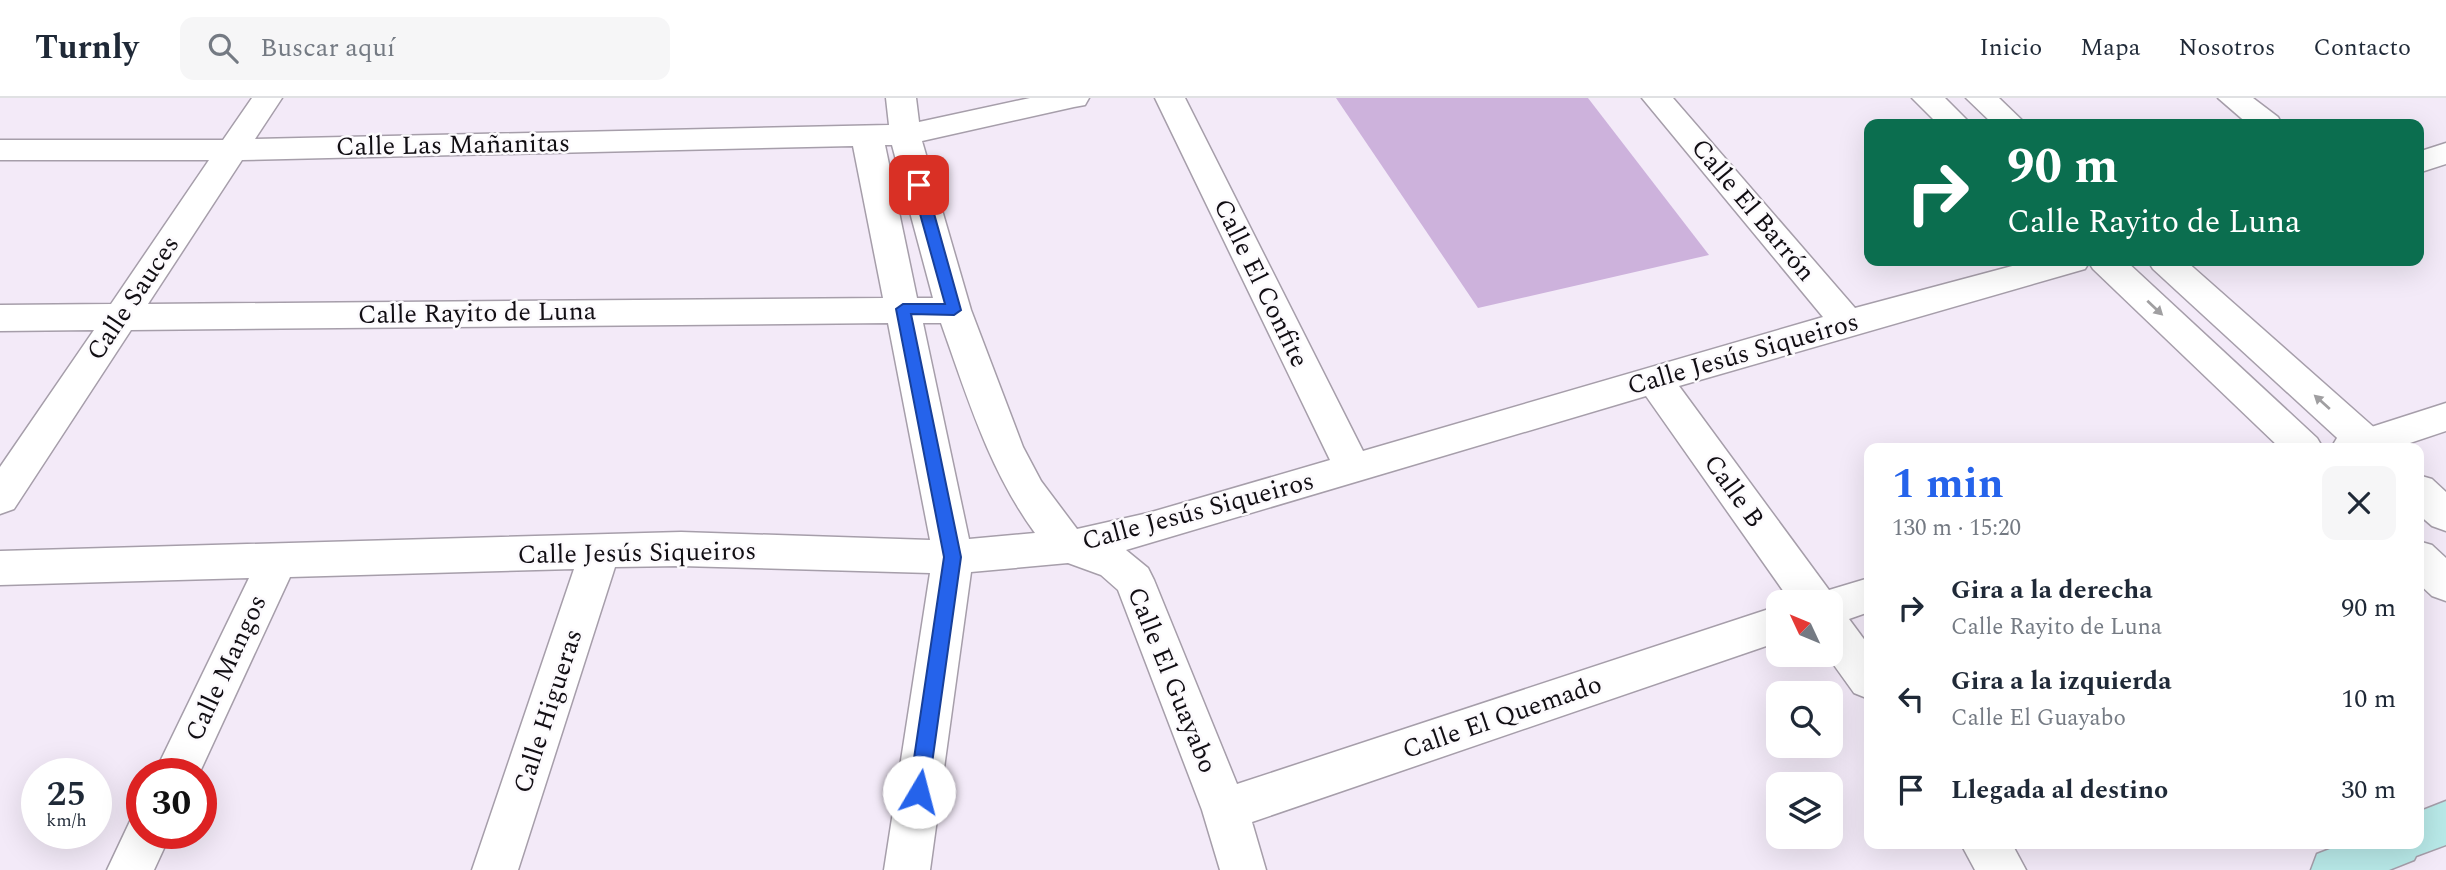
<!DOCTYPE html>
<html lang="es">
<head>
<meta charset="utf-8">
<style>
	:root { --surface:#fff; --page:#f6f6f7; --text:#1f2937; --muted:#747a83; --line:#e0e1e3; --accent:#2563eb }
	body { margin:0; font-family:Spectral,serif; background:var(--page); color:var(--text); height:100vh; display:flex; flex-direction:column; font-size:26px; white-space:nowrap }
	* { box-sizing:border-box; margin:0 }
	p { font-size:23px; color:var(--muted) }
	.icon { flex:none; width:38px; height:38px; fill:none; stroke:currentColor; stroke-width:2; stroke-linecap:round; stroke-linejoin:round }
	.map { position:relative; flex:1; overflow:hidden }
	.drawer { position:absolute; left:1864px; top:345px; width:560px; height:406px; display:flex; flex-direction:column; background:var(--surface); border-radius:14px; box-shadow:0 7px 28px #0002 }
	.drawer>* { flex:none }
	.hud { position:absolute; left:1864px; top:21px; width:560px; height:147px; border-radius:14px; box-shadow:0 7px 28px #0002; background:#0b6e4f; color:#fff; overflow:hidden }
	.needle { width:46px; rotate:314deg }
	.buttons { position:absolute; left:1766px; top:492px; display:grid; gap:14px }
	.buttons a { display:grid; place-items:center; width:77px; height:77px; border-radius:14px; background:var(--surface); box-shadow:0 7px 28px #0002; font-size:35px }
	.speed { position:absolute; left:21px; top:660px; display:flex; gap:14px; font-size:35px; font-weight:700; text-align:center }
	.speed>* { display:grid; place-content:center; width:91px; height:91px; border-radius:50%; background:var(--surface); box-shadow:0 7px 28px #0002; line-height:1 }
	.speed small { font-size:18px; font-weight:400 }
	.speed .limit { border:10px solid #d22; background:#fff; color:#111 }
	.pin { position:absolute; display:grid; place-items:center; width:60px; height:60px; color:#fff; margin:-30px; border-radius:14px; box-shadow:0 4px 10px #0006 }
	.me { position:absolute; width:77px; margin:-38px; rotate:8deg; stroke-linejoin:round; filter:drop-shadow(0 0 5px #0008) }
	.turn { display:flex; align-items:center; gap:24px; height:147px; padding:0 28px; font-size:32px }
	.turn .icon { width:91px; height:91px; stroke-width:2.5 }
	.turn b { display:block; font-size:49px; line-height:60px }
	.round { display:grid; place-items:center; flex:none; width:74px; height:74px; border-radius:14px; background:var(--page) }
	.headline { display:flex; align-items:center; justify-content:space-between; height:119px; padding:0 28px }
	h1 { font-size:42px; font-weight:700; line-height:52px; color:var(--accent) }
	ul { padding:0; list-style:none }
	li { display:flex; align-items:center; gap:21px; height:91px; padding:0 28px }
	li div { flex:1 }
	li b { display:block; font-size:26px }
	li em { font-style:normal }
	header { display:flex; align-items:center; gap:42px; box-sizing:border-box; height:98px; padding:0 35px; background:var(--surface); border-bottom:2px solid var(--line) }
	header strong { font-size:33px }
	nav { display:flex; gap:38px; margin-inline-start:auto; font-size:24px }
	.search { width:490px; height:63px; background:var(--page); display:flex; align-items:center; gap:18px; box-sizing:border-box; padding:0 24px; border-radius:14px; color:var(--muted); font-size:26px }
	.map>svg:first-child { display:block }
	.green { fill:#cdb2dc }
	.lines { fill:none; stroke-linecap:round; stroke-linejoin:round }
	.minor-casing { stroke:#a69eaa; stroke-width:3 }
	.tertiary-casing { stroke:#a69eaa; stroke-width:3 }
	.secondary-casing { stroke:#a69eaa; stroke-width:3 }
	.minor { fill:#fff; fill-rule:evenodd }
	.tertiary { fill:#fff; fill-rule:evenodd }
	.secondary { fill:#b8e9e8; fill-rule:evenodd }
	.oneway { fill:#a09fa1 }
	.route { fill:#2563eb; stroke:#184099; stroke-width:2 }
	.labels { text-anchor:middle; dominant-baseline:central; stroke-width:5; stroke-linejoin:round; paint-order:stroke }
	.street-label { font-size:26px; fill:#110e13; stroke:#fcfafd }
</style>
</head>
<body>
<header>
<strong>Turnly</strong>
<div class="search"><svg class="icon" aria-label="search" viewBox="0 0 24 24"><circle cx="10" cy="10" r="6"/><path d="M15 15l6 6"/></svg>Buscar aquí</div>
<nav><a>Inicio</a><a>Mapa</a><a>Nosotros</a><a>Contacto</a></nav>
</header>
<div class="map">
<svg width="2446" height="772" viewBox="0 0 2446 772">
	<rect width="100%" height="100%" fill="#f3eaf8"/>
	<path class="green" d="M1336 0H1588L1709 157 1478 210Z"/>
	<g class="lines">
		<g class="minor-casing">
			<g id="minor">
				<path d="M252 0H282L255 41 889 27 886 0H916L919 24 1030 0H1089L1085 7 1074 9 922 43 971 212 1023 349 1041 383 1077 431 1148 415 1330 362 1155 0H1185L1363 353 1823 219 1642 0H1673L1855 210 2031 163H2090L2085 171 1679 288 1829 492 1869 480V514L1849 521 1869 548V601L1854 595 1826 556H1830V504H1791L1646 298 1126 452 1148 470 1154 482 1237 686 1778 508V544L1252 724 1266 772H1220L1202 712 1118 492 1101 477 1068 465 971 474 930 772H884L930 475 681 468 615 469 518 772H472L574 471 290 479 199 676H154L249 480 0 487V453L681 434 930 442 888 225 131 232 14 411 0 416V369L94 232 0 233V207L111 206 209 62H0V42H223ZM885 47H892L933 200H917ZM853 48 883 200 148 206 242 62ZM923 225H941C967 298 989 372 1035 435L969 441Z"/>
				<path d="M2218 0H2253L2278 19 2282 26H2248Z"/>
				<path d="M2446 45V66L2418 75V54Z"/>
				<path d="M2446 305V333L2395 350H2331L2337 340Z"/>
				<path d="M142 715V735H171L154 772H107L132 719Z"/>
				<path d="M1961 746H2012L2026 772H1975Z"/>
			</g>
		</g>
		<g class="tertiary-casing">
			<g id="tertiary">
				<path d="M1912 0H1945L1971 26H1938Z"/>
				<path d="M1966 0H1999L2026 26H1993Z"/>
				<path d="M2088 163H2126L2317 340 2323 350H2280L2093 171Z"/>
				<path d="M2148 163H2186L2386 340 2392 350H2348L2153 171Z"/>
				<path d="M2418 377 2432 381 2446 394V433L2432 428 2418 416Z"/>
				<path d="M2418 443 2432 447 2446 460V503L2432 498 2418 485Z"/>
			</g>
		</g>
		<g class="secondary-casing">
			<path id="secondary" d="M2446 703V747L2416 758 2414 762 2389 772H2311L2317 756 2343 746H2418V714Z"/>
		</g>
		<use href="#minor" class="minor"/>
		<use href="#tertiary" class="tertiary"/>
		<use href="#secondary" class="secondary"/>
	</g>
	<defs><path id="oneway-solid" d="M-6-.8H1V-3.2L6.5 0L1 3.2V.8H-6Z" transform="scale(1.75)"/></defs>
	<g class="oneway">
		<use href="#oneway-solid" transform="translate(2155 210) rotate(43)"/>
		<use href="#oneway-solid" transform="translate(2322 304) rotate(-138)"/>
	</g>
	<path class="route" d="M919 83 926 87 961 212 954 217 911 216 961 459 928 694 925 700 919 702 912 700 909 694 944 459 896 211 903 206H945L912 87Z"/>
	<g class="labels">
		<g class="street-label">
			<text transform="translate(453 47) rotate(-1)">Calle Las Mañanitas</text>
			<text transform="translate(1753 112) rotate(50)">Calle El Barrón</text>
			<text transform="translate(1261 185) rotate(64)">Calle El Confite</text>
			<text transform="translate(133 200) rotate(-56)">Calle Sauces</text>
			<text transform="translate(477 215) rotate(-1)">Calle Rayito de Luna</text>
			<text transform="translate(1743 256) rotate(-16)">Calle Jesús Siqueiros</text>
			<text transform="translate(1734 393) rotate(54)">Calle B</text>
			<text transform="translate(1198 413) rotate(-15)">Calle Jesús Siqueiros</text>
			<text transform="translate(637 455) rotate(-1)">Calle Jesús Siqueiros</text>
			<text transform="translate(226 570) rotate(-65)">Calle Mangos</text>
			<text transform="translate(1172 582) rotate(68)">Calle El Guayabo</text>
			<text transform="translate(548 613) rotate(-72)">Calle Higueras</text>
			<text transform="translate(1502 619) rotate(-19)">Calle El Quemado</text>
		</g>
	</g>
</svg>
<div class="buttons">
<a><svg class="needle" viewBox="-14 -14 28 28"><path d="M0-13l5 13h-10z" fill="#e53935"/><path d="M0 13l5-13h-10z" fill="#747a83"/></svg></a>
<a><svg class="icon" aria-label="search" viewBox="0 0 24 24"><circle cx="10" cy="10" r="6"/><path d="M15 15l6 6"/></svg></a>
<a><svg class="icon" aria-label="layers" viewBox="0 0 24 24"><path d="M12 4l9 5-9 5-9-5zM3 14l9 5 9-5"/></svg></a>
</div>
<div class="speed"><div>25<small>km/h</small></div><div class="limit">30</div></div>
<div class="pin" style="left:919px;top:87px;background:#d93025"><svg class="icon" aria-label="arrive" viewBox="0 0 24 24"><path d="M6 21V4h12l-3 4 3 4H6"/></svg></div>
<svg class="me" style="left:919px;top:694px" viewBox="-20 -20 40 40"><circle r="19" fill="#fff"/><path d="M0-13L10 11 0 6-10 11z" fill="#2563eb"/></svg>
<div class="hud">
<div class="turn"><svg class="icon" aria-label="right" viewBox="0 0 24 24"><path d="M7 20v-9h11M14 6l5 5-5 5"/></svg><div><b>90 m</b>Calle Rayito de Luna</div></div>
</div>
<section class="drawer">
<div class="headline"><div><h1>1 min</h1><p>130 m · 15:20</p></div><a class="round"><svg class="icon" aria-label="close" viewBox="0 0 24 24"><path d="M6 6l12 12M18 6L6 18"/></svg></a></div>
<ul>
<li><svg class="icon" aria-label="right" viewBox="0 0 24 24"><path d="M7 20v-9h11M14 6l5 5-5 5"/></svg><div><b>Gira a la derecha</b><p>Calle Rayito de Luna</p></div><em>90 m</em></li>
<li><svg class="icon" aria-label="left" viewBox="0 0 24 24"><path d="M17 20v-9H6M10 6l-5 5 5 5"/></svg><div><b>Gira a la izquierda</b><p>Calle El Guayabo</p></div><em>10 m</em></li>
<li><svg class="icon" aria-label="arrive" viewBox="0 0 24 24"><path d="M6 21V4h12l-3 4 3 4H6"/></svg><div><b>Llegada al destino</b></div><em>30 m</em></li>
</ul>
</section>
</div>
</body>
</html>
